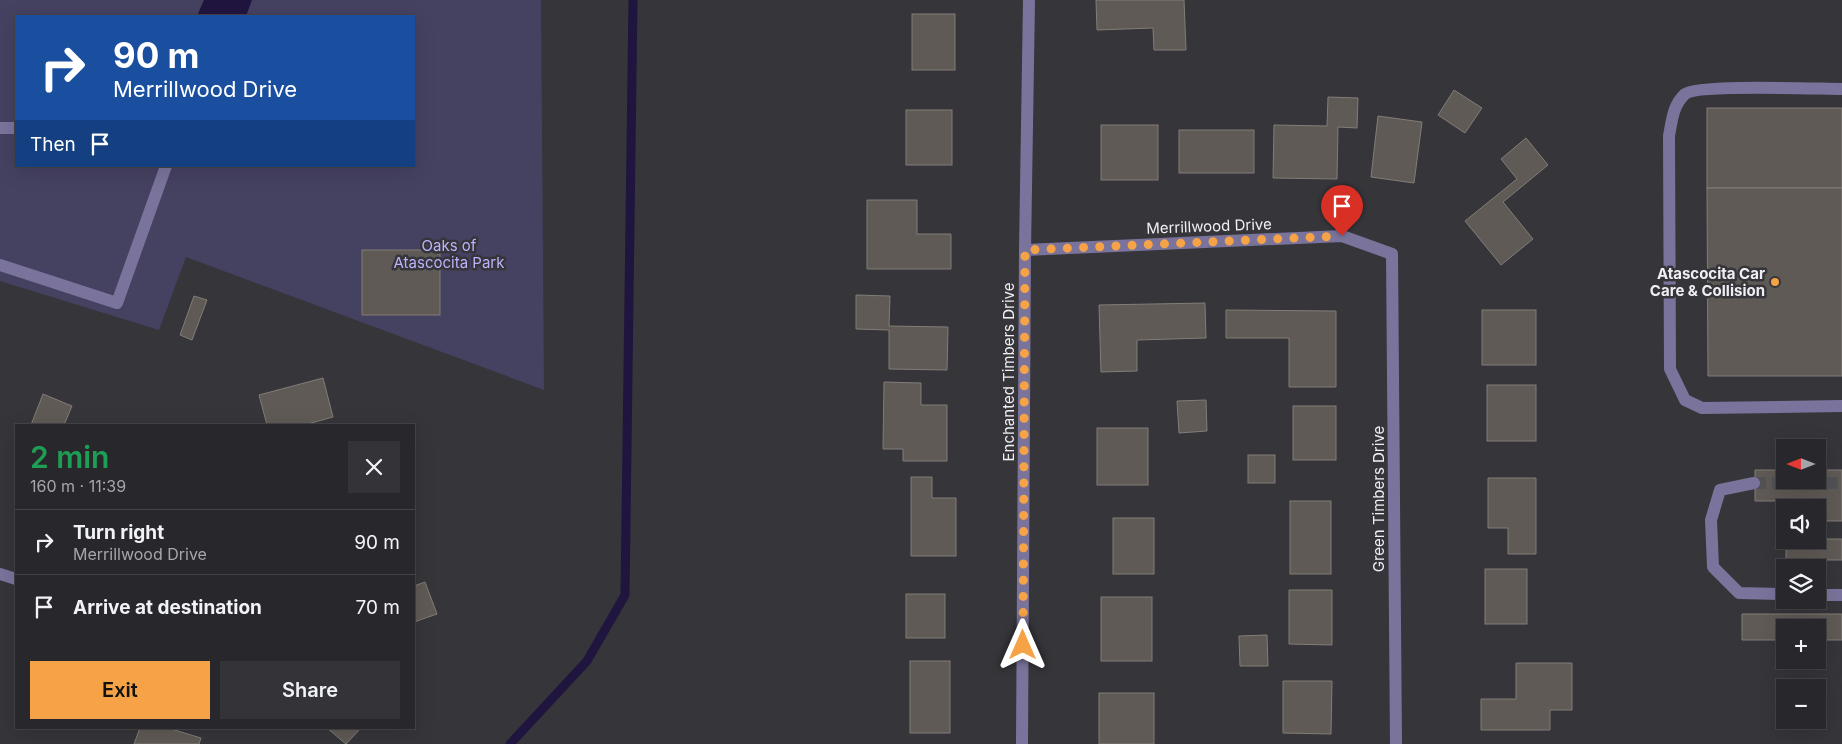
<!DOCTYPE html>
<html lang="en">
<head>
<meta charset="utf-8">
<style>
	:root { --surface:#28282c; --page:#343438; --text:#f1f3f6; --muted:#a5a6a9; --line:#444448; --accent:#f5a346 }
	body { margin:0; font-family:Inter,sans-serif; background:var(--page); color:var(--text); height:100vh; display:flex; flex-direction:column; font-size:19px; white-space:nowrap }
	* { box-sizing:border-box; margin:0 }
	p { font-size:16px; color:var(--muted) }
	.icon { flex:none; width:28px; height:28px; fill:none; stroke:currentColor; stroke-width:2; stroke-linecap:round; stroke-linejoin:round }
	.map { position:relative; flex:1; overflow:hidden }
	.panel { position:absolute; left:15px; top:424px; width:400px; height:305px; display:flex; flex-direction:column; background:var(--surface); border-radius:0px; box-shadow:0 5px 20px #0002,0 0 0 1px var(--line) }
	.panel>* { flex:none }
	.hud { position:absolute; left:15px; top:15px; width:400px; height:152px; border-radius:0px; box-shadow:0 5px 20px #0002,0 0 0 1px var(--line); background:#1a4fa0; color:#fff; overflow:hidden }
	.needle { width:32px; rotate:270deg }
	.fabs { position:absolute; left:1776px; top:439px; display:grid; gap:10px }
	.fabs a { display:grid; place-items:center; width:50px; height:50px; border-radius:0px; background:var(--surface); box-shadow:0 5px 20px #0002,0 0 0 1px var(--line); font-size:25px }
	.pin { position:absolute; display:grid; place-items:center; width:42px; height:42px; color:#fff; margin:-51px -21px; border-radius:50% 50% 50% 0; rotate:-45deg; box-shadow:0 0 5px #0007 }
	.pin .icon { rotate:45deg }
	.me { position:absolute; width:55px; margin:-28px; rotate:0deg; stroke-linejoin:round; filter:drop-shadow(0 0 4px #0008) }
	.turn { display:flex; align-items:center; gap:18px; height:105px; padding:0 15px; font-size:22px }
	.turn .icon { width:65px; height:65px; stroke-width:2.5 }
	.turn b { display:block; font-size:35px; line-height:42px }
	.then { display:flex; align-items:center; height:48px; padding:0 15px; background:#0003; gap:10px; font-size:19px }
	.round { display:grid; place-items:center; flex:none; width:52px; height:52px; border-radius:0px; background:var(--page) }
	.summary { display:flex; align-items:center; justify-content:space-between; height:85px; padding:0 15px }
	h1 { font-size:30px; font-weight:600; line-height:38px; color:#1e9e55 }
	.primary-button { display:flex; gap:10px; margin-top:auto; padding:10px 15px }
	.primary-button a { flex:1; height:58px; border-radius:0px; background:var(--accent); color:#111; font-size:20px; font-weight:600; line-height:58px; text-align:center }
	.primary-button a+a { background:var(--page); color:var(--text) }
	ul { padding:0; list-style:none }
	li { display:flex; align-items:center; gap:15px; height:65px; padding:0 15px; border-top:1px solid var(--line) }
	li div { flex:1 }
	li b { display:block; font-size:19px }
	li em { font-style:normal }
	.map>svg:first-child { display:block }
	.green { fill:#454161; fill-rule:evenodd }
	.water { fill:#1f153e }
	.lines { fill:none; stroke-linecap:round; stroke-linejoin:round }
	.stream { stroke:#1f153e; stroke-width:9 }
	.building { fill:#5f5a55; stroke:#837d78 }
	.minor-tunnel { stroke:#515156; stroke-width:12; stroke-dasharray:12 6; stroke-linecap:butt }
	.minor { stroke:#7a749c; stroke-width:12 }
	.route { stroke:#f5a346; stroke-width:9; stroke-dasharray:0 16.2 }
	.poi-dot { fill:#f5a346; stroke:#35353a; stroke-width:2 }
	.labels { text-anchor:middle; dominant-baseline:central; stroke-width:5; stroke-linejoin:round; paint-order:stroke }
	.street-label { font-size:15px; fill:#efeff3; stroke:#35353a }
	.park-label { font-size:15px; fill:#bdb2fd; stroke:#35353a }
	.poi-label { font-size:15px; font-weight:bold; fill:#efeff3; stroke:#35353a; text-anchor:end }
</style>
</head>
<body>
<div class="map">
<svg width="1842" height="744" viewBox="0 0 1842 744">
	<rect width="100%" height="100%" fill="#35353a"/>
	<path class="green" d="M0 0H541L544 390 186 257 159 330 0 281ZM16 16H414V166H16Z"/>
	<path class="water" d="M204 0H252L246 16H197Z"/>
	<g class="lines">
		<path class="stream" d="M510 744 587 661 625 595 633 0"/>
	</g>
	<g class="building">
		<path d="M1096 0H1184L1186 50H1154L1153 28 1097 30Z"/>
		<rect x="912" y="14" width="43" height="56"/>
		<path d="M1454 90 1482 108 1465 133 1438 115Z"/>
		<path d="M1328 97 1358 98 1357 128 1338 127 1337 179 1273 178 1274 125 1327 126Z"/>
		<rect x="1707" y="108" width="135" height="80"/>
		<rect x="906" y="110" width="46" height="55"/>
		<path d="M1378 116 1422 122 1414 183 1371 177Z"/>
		<rect x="1101" y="125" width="57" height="55"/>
		<rect x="1179" y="130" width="75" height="43"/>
		<path d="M1526 138 1548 165 1503 202 1533 239 1501 265 1465 221 1517 179 1501 159Z"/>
		<path d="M1707 188H1842V376H1708Z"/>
		<path d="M867 200H917V234H951V269H867Z"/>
		<rect x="362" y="250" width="78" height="65"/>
		<path d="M856 295 890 296 889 326 948 327 947 370 889 369V330L856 329Z"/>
		<path d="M194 296 207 300 192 340 180 335Z"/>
		<path d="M1205 303 1206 338 1137 340V371L1101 372 1099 305Z"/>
		<path d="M1226 310 1336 311V387H1289V338H1226Z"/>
		<rect x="1482" y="310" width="54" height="55"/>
		<path d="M323 378 333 417 304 425H267L259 395Z"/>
		<path d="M884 382 921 383V405H947V461H903V449H883Z"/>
		<rect x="1487" y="385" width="49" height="56"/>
		<path d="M43 394 72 406 64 425H31Z"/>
		<path d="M1206 400 1207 431 1179 433 1177 401Z"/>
		<rect x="1293" y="406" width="43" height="54"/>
		<rect x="1097" y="428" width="51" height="57"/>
		<rect x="1248" y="455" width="27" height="28"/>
		<path d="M1755 470H1785V480H1818V470H1842V521H1819V501H1755Z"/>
		<path d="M911 477H932V498H956V556H911Z"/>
		<path d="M1488 478H1536V554H1508V528H1488Z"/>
		<rect x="1290" y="501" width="41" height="73"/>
		<rect x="1113" y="518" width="41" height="56"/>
		<path d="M1818 539H1842V560H1786V540Z"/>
		<rect x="1485" y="569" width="42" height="55"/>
		<path d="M425 582 437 614 414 622V586Z"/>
		<path d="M1289 590H1332V645L1289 644Z"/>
		<rect x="906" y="594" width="39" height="44"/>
		<rect x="1101" y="597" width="51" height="64"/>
		<path d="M1742 614H1842V640H1818V628H1785V640H1742Z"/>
		<path d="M1267 635 1268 666H1240L1239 636Z"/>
		<rect x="910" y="661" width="40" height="72"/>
		<path d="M1516 663H1572V710H1550V730H1481V699H1516Z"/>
		<path d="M1283 681H1332L1331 734 1283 733Z"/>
		<rect x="1099" y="693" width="55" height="51"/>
		<path d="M140 728H168L201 738 199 744H134Z"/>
		<path d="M327 728H361L346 744Z"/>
	</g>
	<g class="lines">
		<path class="minor-tunnel" d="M1754 483H1842"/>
		<g class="minor">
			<path d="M1842 89C1819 89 1697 84 1685 94 1673 105 1672 120 1669 136L1670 369 1685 400 1702 408 1842 406"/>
			<path d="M0 128H16"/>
			<path d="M1025 250 1342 236 1392 254 1396 744"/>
			<path d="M0 265 117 303 166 166"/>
			<path d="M1754 483 1720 490 1711 520 1713 567 1739 593 1785 594"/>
			<path d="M0 574 16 579"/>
			<path d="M1818 595H1842"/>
			<path d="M1022 744 1025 250 1029 0"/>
		</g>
	</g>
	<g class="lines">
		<path class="route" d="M1023 645 1025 250 1342 236"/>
	</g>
	<circle class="poi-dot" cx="1775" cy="282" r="5"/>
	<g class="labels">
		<g class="street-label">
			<text transform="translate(1209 226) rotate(-2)">Merrillwood Drive</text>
			<text transform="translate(1008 372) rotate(-90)">Enchanted Timbers Drive</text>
			<text transform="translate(1378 499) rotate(-90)">Green Timbers Drive</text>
		</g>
		<g class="park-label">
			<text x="449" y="245">Oaks of<tspan x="449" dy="17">Atascocita Park</tspan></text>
		</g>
		<g class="poi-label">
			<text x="1765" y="273">Atascocita Car<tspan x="1765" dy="17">Care &amp; Collision</tspan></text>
		</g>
	</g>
</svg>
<div class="fabs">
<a><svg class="needle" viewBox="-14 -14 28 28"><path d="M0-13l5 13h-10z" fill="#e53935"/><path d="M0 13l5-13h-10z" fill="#a5a6a9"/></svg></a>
<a><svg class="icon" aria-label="sound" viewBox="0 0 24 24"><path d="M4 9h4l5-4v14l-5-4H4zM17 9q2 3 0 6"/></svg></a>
<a><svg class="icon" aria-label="layers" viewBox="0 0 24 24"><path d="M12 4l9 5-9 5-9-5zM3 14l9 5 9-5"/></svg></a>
<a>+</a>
<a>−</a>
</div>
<div class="pin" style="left:1342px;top:236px;background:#d93025"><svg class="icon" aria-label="arrive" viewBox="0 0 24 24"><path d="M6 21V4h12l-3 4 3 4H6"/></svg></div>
<svg class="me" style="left:1023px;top:645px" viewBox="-20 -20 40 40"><path d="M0-17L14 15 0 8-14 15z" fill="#f5a346" stroke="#fff" stroke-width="4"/></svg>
<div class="hud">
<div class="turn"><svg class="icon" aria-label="right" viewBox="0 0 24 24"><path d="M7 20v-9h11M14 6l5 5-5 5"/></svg><div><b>90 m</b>Merrillwood Drive</div></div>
<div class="then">Then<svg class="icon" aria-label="arrive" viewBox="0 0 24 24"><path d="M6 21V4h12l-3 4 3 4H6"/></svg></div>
</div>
<section class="panel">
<div class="summary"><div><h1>2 min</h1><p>160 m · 11:39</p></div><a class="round"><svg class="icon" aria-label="close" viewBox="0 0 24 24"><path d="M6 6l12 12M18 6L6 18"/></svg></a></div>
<ul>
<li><svg class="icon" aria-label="right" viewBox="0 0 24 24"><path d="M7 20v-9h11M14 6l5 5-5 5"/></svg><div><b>Turn right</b><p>Merrillwood Drive</p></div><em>90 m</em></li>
<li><svg class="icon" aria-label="arrive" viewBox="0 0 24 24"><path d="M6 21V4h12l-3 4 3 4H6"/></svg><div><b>Arrive at destination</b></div><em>70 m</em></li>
</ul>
<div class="primary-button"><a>Exit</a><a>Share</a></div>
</section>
</div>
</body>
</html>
